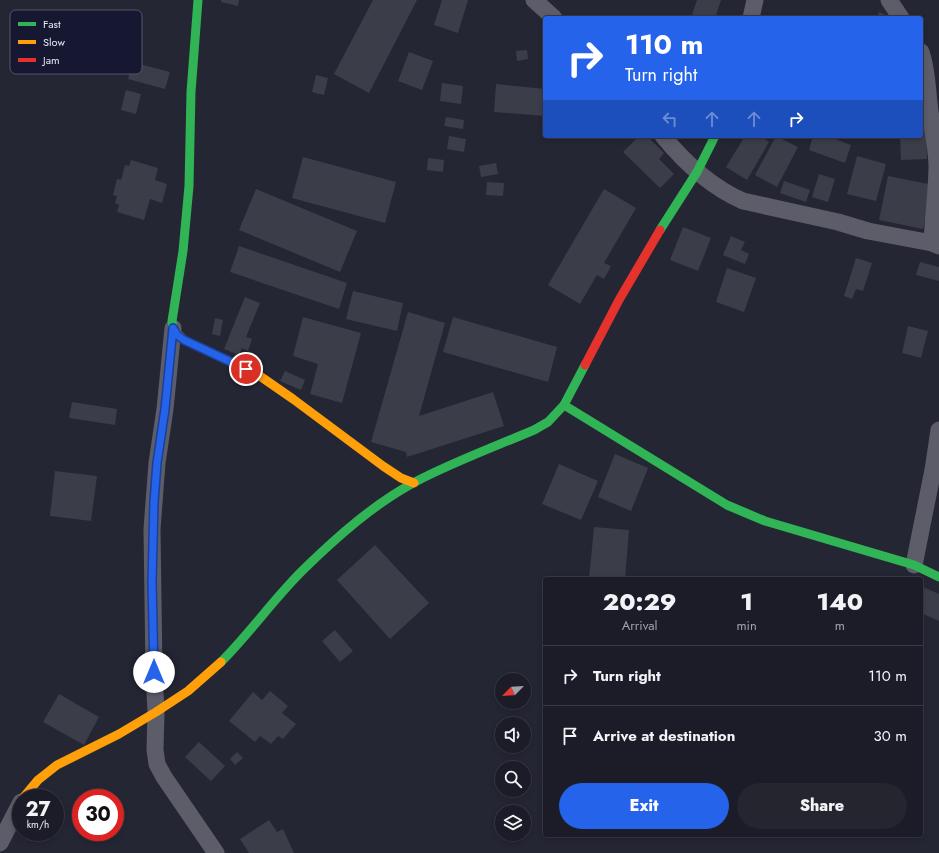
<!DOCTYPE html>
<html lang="en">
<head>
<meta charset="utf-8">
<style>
	:root { --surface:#1b1c27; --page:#24252f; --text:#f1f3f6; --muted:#a0a1a7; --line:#393a44; --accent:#2563eb }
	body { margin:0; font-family:Jost,sans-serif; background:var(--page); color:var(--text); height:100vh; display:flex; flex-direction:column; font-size:15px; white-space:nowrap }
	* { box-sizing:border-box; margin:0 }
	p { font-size:13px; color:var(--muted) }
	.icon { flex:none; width:22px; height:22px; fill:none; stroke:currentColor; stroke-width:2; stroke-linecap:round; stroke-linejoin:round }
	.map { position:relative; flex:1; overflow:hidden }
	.panel { position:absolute; left:543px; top:577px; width:380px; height:260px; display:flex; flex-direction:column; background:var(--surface); border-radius:4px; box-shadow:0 2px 6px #0003,0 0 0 1px var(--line) }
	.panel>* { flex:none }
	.hud { position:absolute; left:543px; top:16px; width:380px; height:122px; border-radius:4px; box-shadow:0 2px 6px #0003,0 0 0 1px var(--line); background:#2563eb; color:#fff; overflow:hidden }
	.needle { width:26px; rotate:246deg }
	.controls { position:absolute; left:495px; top:673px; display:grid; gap:8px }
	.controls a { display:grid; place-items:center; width:36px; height:36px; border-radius:50%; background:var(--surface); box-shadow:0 2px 6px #0003,0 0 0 1px var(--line); font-size:20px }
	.speed { position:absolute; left:12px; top:789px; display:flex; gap:8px; font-size:20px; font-weight:700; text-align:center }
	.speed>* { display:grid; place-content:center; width:52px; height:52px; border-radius:50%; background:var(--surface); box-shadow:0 2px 6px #0003,0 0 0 1px var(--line); line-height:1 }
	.speed small { font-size:10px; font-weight:400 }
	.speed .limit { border:6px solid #d22; background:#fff; color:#111 }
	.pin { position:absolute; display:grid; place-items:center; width:34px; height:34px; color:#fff; margin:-17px; border:2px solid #fff; border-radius:50%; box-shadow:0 1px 4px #0007 }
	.me { position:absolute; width:44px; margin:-22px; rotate:0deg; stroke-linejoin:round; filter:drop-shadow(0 0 3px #0008) }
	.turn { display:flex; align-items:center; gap:14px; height:84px; padding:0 16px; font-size:18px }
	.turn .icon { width:52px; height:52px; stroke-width:2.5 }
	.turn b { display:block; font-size:28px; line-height:34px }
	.lanes { display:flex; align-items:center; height:38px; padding:0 16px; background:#0003; justify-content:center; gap:20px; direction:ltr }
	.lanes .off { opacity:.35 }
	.eta { display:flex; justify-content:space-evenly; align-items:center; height:68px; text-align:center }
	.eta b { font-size:24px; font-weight:800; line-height:28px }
	.button { display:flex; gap:8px; margin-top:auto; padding:8px 16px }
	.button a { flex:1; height:46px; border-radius:24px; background:var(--accent); color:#fff; font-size:16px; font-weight:800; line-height:46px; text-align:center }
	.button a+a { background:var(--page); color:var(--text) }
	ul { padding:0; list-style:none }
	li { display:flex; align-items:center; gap:12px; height:60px; padding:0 16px; border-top:1px solid var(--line) }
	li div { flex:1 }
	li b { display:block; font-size:15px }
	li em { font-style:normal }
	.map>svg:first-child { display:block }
	.building { fill:#3b3d48 }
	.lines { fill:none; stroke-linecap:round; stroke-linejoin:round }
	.street { stroke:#5c5d68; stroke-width:17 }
	.fast { stroke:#30b455; stroke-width:9 }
	.slow { stroke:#ff9f0a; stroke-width:9 }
	.jam { stroke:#e5322d; stroke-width:9 }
	.route-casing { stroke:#184099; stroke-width:10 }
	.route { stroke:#2563eb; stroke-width:7 }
	.key { fill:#151830; stroke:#53566c; stroke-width:1 }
	.key-label { font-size:11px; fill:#e4e8f8 }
</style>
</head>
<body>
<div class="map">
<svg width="939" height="853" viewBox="0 0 939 853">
	<rect width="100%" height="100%" fill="#242634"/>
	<g class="building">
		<path d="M221 0H239L238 6 221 2Z"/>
		<path d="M373 0H417L369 93 334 74Z"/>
		<path d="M442 0H468L458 33 434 25Z"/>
		<path d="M697 0H721L715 18H691Z"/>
		<path d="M879 12 893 18H877Z"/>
		<path d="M527 50 528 59 517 61 516 51Z"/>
		<path d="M409 52 433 61 422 90 398 81Z"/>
		<path d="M132 62 170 72 165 89 128 79Z"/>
		<path d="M316 75 328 78 324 95 312 92Z"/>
		<path d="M442 83 463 86 461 104 440 101Z"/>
		<path d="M496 84 545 89V116L494 112Z"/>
		<path d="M126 90 141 94 136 114 121 110Z"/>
		<path d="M446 117 464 120 463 129 444 126Z"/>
		<path d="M921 123H926L927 159 901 160 900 136H921Z"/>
		<path d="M449 136 466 139 464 152 447 149Z"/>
		<path d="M639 136H647L664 153 659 159 674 174 660 188 623 152Z"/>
		<path d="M745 136H760L769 142 747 180 726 167Z"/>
		<path d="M776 136 798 147 777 187 755 175Z"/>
		<path d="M813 136H827L851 145 845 163 809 150Z"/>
		<path d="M857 156 886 164 876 201 847 194Z"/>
		<path d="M303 157 396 182 385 223 292 198Z"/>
		<path d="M428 158 444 160 443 172 427 170Z"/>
		<path d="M131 160 158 168 155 180 167 184 162 203 150 199 144 220 117 212 119 205 115 203 117 196 113 195 117 179 121 180 125 165 129 166Z"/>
		<path d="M496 163 498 174 481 177 479 166Z"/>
		<path d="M819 174 835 179 828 202 812 197Z"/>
		<path d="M888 176 933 185 923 229 879 220Z"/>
		<path d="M784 181 810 190 806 202 780 193Z"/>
		<path d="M487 182 504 183 503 196 486 195Z"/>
		<path d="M256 189 357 231 340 272 239 230Z"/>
		<path d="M604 189 636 208 604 263 611 266 604 279 597 275 580 304 548 285Z"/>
		<path d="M683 227 711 238 698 271 670 260Z"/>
		<path d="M731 236 745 242 741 250 749 254 745 264 723 255Z"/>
		<path d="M239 246 347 283 339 309 230 272Z"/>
		<path d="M856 258 872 263 863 291 856 289 852 299 844 296Z"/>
		<path d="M920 262 939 267V281L916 275Z"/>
		<path d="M727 268 756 278 744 312 716 302Z"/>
		<path d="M353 291 403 303 397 331 346 319Z"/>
		<path d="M245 297 260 303 246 337 252 339 248 351 242 348 239 355 224 349Z"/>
		<path d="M408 312 445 323 419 416 493 392 504 426 407 457 406 452 371 442Z"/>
		<path d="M303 317 361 333 342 403 310 394 318 364 293 356Z"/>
		<path d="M453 317 557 347 548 382 443 352Z"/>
		<path d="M215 318 223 320 220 336 212 334Z"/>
		<path d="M908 326 928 331 921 358 902 353Z"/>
		<path d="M285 371 305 380 301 390 280 381Z"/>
		<path d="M72 402 117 409 115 425 69 418Z"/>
		<path d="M615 454 648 468 631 511 598 497Z"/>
		<path d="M559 464 598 481 581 520 542 504Z"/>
		<path d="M55 471 97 476 91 521 50 516Z"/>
		<path d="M594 527 629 530 625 579H589Z"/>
		<path d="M375 545 429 603 390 639 337 580Z"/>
		<path d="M921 586 939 594V621L921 613Z"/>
		<path d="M335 630 353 651 340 662 322 641Z"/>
		<path d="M270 691 288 706 282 713 296 724 283 739 278 736 271 744 260 736 255 742 229 721 253 692 262 700Z"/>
		<path d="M59 694 99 717 84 745 43 722Z"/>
		<path d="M199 742 225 766 211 781 185 757Z"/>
		<path d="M237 752 243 758 235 765 230 759Z"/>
		<path d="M269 820 277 832 283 829 294 853H249L240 839Z"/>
	</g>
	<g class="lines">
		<g class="street">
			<path d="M534 0 554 18"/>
			<path d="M889 0 901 18"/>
			<path d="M751 18 755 0"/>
			<path d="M921 52C927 69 927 85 929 103 931 123 936 143 937 164 937 190 933 217 932 243"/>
			<path d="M663 136C685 163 711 187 743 201L838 222 868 231 932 243 939 246"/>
			<path d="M173 328 165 409 157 463 152 529 154 672 156 712 155 750 157 764 164 777 216 853"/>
			<path d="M914 565 933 470 939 430"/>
			<path d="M0 843 21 802"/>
		</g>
		<g class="fast">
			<path d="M660 230 697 172 715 136"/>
			<path d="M176 333 173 328 172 321 183 251 189 186 191 92 198 0"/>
			<path d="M564 405 727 505 765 521 914 565 939 577"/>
			<path d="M221 662C251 632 275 597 305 568 338 536 374 504 415 482 453 462 494 447 534 430L548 422 564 405 585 365"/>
		</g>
		<g class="slow">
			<path d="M176 333 184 340 257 374 293 399 383 466 401 478 414 483"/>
			<path d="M23 798 38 780 57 765 119 734 156 712 188 691 221 662"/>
		</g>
		<path class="jam" d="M585 365 619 300 660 230"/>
	</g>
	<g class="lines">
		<g class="route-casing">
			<path id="route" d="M154 672 152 582 154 502 157 463 165 409 173 328 177 335 184 340 246 369"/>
		</g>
		<use href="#route" class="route"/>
	</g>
	<rect x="10" y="10" width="132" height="64" rx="6" class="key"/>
	<rect x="18" y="22" width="18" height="4" fill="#30b455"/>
	<rect x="18" y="40" width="18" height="4" fill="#ff9f0a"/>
	<rect x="18" y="58" width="18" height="4" fill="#e5322d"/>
	<g class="key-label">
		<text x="43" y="28">Fast</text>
		<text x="43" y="46">Slow</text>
		<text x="43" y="64">Jam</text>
	</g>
</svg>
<div class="controls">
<a><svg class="needle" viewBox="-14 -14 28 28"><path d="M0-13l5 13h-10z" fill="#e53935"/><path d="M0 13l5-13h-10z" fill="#a0a1a7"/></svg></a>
<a><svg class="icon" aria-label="sound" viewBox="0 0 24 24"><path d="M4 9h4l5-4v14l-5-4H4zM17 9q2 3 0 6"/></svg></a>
<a><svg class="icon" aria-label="search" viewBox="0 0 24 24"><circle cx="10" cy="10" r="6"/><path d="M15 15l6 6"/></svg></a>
<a><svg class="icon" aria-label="layers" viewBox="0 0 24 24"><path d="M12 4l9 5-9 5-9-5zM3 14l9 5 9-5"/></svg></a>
</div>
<div class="speed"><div>27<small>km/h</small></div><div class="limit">30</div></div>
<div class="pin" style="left:246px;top:369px;background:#d93025"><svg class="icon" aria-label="arrive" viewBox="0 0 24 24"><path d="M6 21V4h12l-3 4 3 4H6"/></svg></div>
<svg class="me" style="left:154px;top:672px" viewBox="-20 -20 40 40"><circle r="19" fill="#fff"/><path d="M0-13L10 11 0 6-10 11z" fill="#2563eb"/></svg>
<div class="hud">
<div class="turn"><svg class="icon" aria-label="right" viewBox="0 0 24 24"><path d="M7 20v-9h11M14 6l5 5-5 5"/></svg><div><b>110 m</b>Turn right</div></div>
<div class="lanes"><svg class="icon off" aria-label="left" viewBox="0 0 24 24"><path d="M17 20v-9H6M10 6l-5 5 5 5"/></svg><svg class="icon off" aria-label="ahead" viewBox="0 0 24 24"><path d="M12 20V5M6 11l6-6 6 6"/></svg><svg class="icon off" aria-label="ahead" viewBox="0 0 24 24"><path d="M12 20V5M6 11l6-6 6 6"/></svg><svg class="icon" aria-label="right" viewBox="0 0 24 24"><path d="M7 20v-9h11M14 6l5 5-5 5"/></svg></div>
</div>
<section class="panel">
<div class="eta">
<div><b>20:29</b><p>Arrival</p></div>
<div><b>1</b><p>min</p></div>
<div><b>140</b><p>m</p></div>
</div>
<ul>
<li><svg class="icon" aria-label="right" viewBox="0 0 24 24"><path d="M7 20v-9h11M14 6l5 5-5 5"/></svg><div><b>Turn right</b></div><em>110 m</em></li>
<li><svg class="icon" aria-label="arrive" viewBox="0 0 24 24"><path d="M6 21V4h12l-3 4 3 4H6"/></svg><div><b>Arrive at destination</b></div><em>30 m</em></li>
</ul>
<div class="button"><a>Exit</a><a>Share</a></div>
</section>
</div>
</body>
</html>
